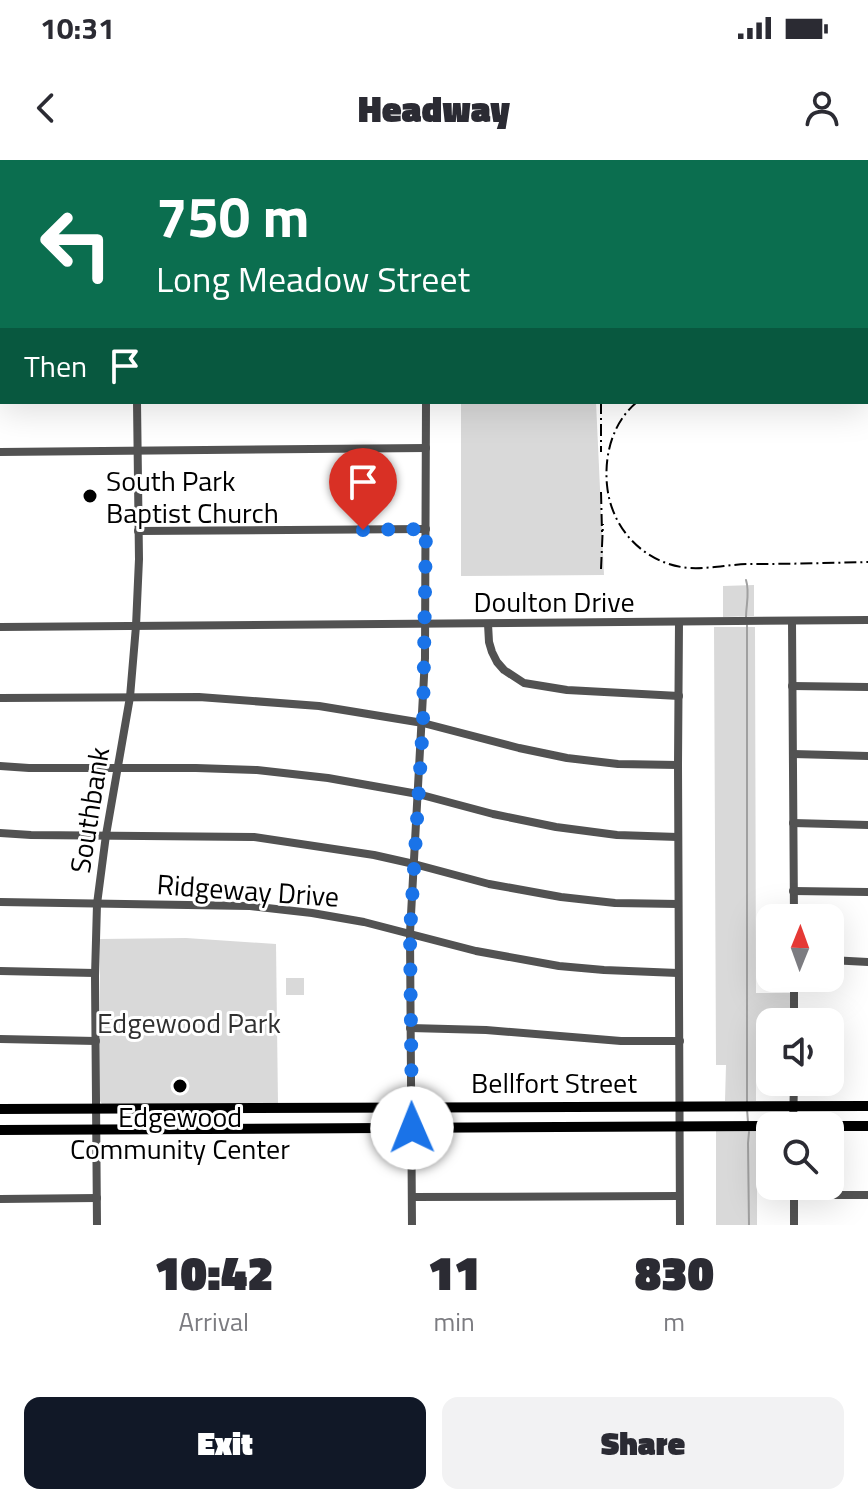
<!DOCTYPE html>
<html lang="en">
<head>
<meta charset="utf-8">
<style>
	:root { --surface:#fff; --page:#f2f2f3; --text:#2b2b33; --muted:#7c7c81; --accent:#111827 }
	body { margin:0; font-family:"Titillium Web",sans-serif; background:var(--page); color:var(--text); height:100vh; display:flex; flex-direction:column; font-size:30px; white-space:nowrap }
	* { box-sizing:border-box; margin:0 }
	p { font-size:26px; color:var(--muted) }
	.icon { flex:none; width:44px; height:44px; fill:none; stroke:currentColor; stroke-width:2; stroke-linecap:round; stroke-linejoin:round }
	.map { position:relative; height:1065px; overflow:hidden }
	.side { display:flex; flex-direction:column; background:var(--surface); flex:1 }
	.side>* { flex:none }
	.guide { position:absolute; left:0px; top:0px; width:868px; height:244px; box-shadow:0 8px 32px #0002; background:#0b6e4f; color:#fff; overflow:hidden }
	.needle { width:52px; rotate:1deg }
	.fabs { position:absolute; left:756px; top:744px; display:grid; gap:16px }
	.fabs a { display:grid; place-items:center; width:88px; height:88px; border-radius:16px; background:var(--surface); box-shadow:0 8px 32px #0002; font-size:40px }
	.pin { position:absolute; display:grid; place-items:center; width:68px; height:68px; color:#fff; margin:-82px -34px; border-radius:50% 50% 50% 0; rotate:-45deg; box-shadow:0 0 8px #0007 }
	.pin .icon { rotate:45deg }
	.me { position:absolute; width:88px; margin:-44px; rotate:359deg; stroke-linejoin:round; filter:drop-shadow(0 0 6px #0008) }
	.turn { display:flex; align-items:center; gap:28px; height:168px; padding:0 24px; font-size:36px }
	.turn .icon { width:104px; height:104px; stroke-width:2.5 }
	.turn b { display:block; font-size:56px; line-height:68px }
	.then { display:flex; align-items:center; height:76px; padding:0 24px; background:#0003; gap:16px; font-size:30px }
	.eta { display:flex; justify-content:space-evenly; align-items:center; height:136px; text-align:center }
	.eta b { font-size:48px; font-weight:800; line-height:56px }
	.cta { display:flex; gap:16px; margin-top:auto; padding:16px 24px }
	.cta a { flex:1; height:92px; border-radius:16px; background:var(--accent); color:#fff; font-size:32px; font-weight:800; line-height:92px; text-align:center }
	.cta a+a { background:var(--page); color:var(--text) }
	.status { display:flex; justify-content:space-between; align-items:center; height:56px; padding:0 40px; background:var(--surface); direction:ltr }
	.status svg { height:22px; fill:currentColor }
	header { display:flex; justify-content:space-between; align-items:center; height:104px; padding:0 24px; background:var(--surface); font-size:36px; font-weight:800 }
	.map>svg:first-child { display:block }
	.green { fill:#d9d9d9 }
	.lines { fill:none; stroke-linecap:round; stroke-linejoin:round }
	.stream { stroke:#a0a0a0; stroke-width:2 }
	.minor { stroke:#525252; stroke-width:8 }
	.major { stroke:#000; stroke-width:10 }
	.rail { stroke:#000; stroke-width:2; stroke-dasharray:12 4 2 4; stroke-linecap:butt }
	.route { stroke:#1a73e8; stroke-width:14; stroke-dasharray:0 25.2 }
	.poi-dot { fill:#000; stroke:#fff; stroke-width:3 }
	.labels { text-anchor:middle; dominant-baseline:central; stroke-width:6; stroke-linejoin:round; paint-order:stroke }
	.poi-label { font-size:28px; fill:#000; stroke:#fff; text-anchor:start }
	.street-label { font-size:28px; fill:#000; stroke:#fff }
	.park-label { font-size:28px; fill:#303030; stroke:#fff }
</style>
</head>
<body>
<div class="status"><b>10:31</b><svg viewBox="0 0 49 12"><path d="M0 12V9h3v3zM5 12V6h3v6zM10 12V3h3v9zM15 12V0h3v12zM26 1h20v11H26zM47 4h2v5h-2z"/></svg></div>
<header><svg class="icon" aria-label="back" viewBox="0 0 24 24"><path d="M15 5l-7 7 7 7"/></svg>Headway<svg class="icon" aria-label="person" viewBox="0 0 24 24"><circle cx="12" cy="8" r="4"/><path d="M4 21q1-7 8-7t8 7"/></svg></header>
<div class="map">
<svg width="868" height="1065" viewBox="0 0 868 1065">
	<rect width="100%" height="100%" fill="#fff"/>
	<g class="green">
		<path d="M461 242H596L604 415 461 416Z"/>
		<path d="M754 425V456L723 457V426Z"/>
		<path d="M714 467H755L756 833H790V862H770V885L756 886V941H725L726 905H716Z"/>
		<path d="M186 778 276 784 278 945 102 944 100 941V779Z"/>
		<rect x="286" y="818" width="18" height="17"/>
		<rect x="716" y="971" width="41" height="94"/>
	</g>
	<g class="lines">
		<g class="stream">
			<path d="M746 458C746 445 750 432 746 420"/>
			<path d="M747 465V942"/>
			<path d="M747 949 748 962"/>
			<path d="M749 1065 748 983 749 972"/>
		</g>
		<g class="minor">
			<path d="M470 0V2"/>
			<path d="M134 2V0"/>
			<path d="M323 2 335 0"/>
			<path d="M427 2V0"/>
			<path d="M712 2V0"/>
			<path d="M0 6H2"/>
			<path d="M0 78H2"/>
			<path d="M0 155H2"/>
			<path d="M0 220H2"/>
			<path d="M0 292 426 288"/>
			<path d="M138 371 426 369"/>
			<path d="M792 461 794 758"/>
			<path d="M679 462 678 605 680 1065"/>
			<path d="M488 464 489 482 492 492 497 502 504 510 524 523 567 530 679 536"/>
			<path d="M0 467 868 460"/>
			<path d="M792 526 868 527"/>
			<path d="M0 538 199 537 319 546 423 563 519 588 567 598 618 604 678 605"/>
			<path d="M793 594 868 596"/>
			<path d="M0 606 29 608H196L257 610 328 618 418 634 493 654 556 667 617 675 678 677"/>
			<path d="M793 663 868 665"/>
			<path d="M0 673 31 675 254 677 374 695 414 704 489 724 561 737 615 743 678 744"/>
			<path d="M793 731 868 732"/>
			<path d="M0 742 250 746 312 753 364 762 476 791 559 806 604 810 678 813"/>
			<path d="M830 800 868 802"/>
			<path d="M0 811 95 813"/>
			<path d="M794 862V818"/>
			<path d="M410 868 486 870 621 881H680"/>
			<path d="M0 879 96 881"/>
			<path d="M793 966 794 922"/>
			<path d="M794 1026V1065"/>
			<path d="M794 1035H868"/>
			<path d="M412 1037 679 1036"/>
			<path d="M0 1039 97 1038"/>
			<path d="M97 1065 95 816 97 744 106 675 130 537 136 466 139 399 137 242"/>
			<path d="M412 1065 410 773 425 498 426 242"/>
		</g>
		<g class="major">
			<path d="M0 949 868 946"/>
			<path d="M773 966H868"/>
			<path d="M0 970 770 966"/>
		</g>
		<g class="rail">
			<path d="M583 0V2"/>
			<path d="M819 2V0"/>
			<path d="M866 222H868"/>
			<path d="M601 242V292"/>
			<path d="M637 242C613 262 604 294 607 325 611 369 645 405 690 408 711 409 731 404 751 404 790 404 829 403 868 402"/>
			<path d="M601 332 602 372"/>
			<path d="M601 409 603 364"/>
		</g>
	</g>
	<g class="lines">
		<path class="route" d="M363 370 426 369 423 563 410 773 412 968"/>
	</g>
	<g class="poi-dot">
		<circle cx="90" cy="336" r="8"/>
		<circle cx="180" cy="926" r="8"/>
	</g>
	<g class="labels">
		<g class="poi-label">
			<text x="106" y="320">South Park<tspan x="106" dy="32">Baptist Church</tspan></text>
			<text x="180" y="956" text-anchor="middle">Edgewood<tspan x="180" dy="32">Community Center</tspan></text>
		</g>
		<g class="street-label">
			<text x="554" y="441">Doulton Drive</text>
			<text transform="translate(89 650) rotate(-81)">Southbank</text>
			<text transform="translate(248 730) rotate(4)">Ridgeway Drive</text>
			<text x="554" y="922">Bellfort Street</text>
		</g>
		<g class="park-label">
			<text x="189" y="862">Edgewood Park</text>
		</g>
	</g>
</svg>
<div class="fabs">
<a><svg class="needle" viewBox="-14 -14 28 28"><path d="M0-13l5 13h-10z" fill="#e53935"/><path d="M0 13l5-13h-10z" fill="#7c7c81"/></svg></a>
<a><svg class="icon" aria-label="sound" viewBox="0 0 24 24"><path d="M4 9h4l5-4v14l-5-4H4zM17 9q2 3 0 6"/></svg></a>
<a><svg class="icon" aria-label="search" viewBox="0 0 24 24"><circle cx="10" cy="10" r="6"/><path d="M15 15l6 6"/></svg></a>
</div>
<div class="pin" style="left:363px;top:370px;background:#d93025"><svg class="icon" aria-label="arrive" viewBox="0 0 24 24"><path d="M6 21V4h12l-3 4 3 4H6"/></svg></div>
<svg class="me" style="left:412px;top:968px" viewBox="-20 -20 40 40"><circle r="19" fill="#fff"/><path d="M0-13L10 11 0 6-10 11z" fill="#1a73e8"/></svg>
<div class="guide">
<div class="turn"><svg class="icon" aria-label="left" viewBox="0 0 24 24"><path d="M17 20v-9H6M10 6l-5 5 5 5"/></svg><div><b>750 m</b>Long Meadow Street</div></div>
<div class="then">Then<svg class="icon" aria-label="arrive" viewBox="0 0 24 24"><path d="M6 21V4h12l-3 4 3 4H6"/></svg></div>
</div>
</div>
<section class="side">
<div class="eta">
<div><b>10:42</b><p>Arrival</p></div>
<div><b>11</b><p>min</p></div>
<div><b>830</b><p>m</p></div>
</div>
<div class="cta"><a>Exit</a><a>Share</a></div>
</section>
</body>
</html>
